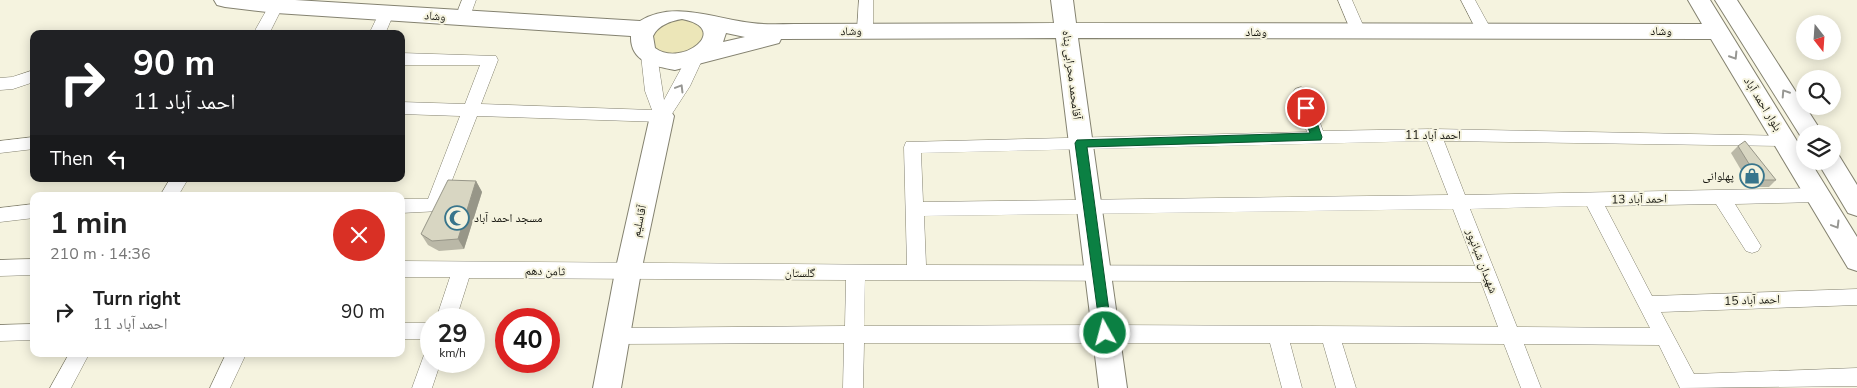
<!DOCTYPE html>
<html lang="en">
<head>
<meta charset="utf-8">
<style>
	:root { --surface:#fff; --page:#f6f6f6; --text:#222; --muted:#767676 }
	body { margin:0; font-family:"Nunito Sans","Noto Naskh Arabic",sans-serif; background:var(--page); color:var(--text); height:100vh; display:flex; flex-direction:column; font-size:19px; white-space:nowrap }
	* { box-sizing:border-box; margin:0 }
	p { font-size:16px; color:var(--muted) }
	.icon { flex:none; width:28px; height:28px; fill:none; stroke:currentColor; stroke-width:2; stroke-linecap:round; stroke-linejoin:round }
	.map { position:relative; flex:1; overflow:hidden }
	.side { position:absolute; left:30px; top:192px; width:375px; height:165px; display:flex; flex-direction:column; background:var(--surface); border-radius:10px; box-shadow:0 2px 12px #0003 }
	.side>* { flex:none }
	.hud { position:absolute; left:30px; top:30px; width:375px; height:152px; border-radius:10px; box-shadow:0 2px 12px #0003; background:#202124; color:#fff; overflow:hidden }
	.needle { width:32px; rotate:163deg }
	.fabs { position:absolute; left:1796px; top:15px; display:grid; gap:10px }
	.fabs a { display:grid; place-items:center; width:45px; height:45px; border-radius:50%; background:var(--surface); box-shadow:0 2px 12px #0003; font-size:25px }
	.speed { position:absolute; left:420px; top:308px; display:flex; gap:10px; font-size:25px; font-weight:700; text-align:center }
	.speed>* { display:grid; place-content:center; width:65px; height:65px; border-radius:50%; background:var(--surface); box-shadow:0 2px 12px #0003; line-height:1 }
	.speed small { font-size:12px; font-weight:400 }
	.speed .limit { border:8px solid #d22; background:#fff; color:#111 }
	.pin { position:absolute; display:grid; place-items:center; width:42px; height:42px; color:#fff; margin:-21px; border:2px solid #fff; border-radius:50%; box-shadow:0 1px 5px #0007 }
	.me { position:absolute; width:55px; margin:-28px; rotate:353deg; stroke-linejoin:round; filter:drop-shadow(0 0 4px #0008) }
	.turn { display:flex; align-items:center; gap:18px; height:105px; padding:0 20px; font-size:22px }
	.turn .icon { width:65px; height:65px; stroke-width:2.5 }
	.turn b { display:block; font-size:35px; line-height:42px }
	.then { display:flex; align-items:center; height:48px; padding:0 20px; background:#0003; gap:10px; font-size:19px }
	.round { display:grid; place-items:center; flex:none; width:52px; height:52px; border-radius:26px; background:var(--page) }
	.head { display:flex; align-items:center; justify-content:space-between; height:85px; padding:0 20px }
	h1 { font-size:30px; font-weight:700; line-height:38px }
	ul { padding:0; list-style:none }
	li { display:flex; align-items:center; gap:15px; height:70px; padding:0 20px }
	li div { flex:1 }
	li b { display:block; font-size:19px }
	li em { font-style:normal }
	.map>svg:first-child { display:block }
	.green { fill:#ece6b8 }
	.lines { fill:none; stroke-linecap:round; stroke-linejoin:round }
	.street-casing { stroke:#848270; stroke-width:1 }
	.secondary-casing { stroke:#848270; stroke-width:2 }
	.street { fill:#fff; fill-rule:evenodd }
	.secondary { fill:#fff; fill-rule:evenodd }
	.wall { fill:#bab8a7 }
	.shaded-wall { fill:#979688 }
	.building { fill:#d8d6c2; stroke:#979688 }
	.oneway { stroke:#979793 }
	.route { fill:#0b8043; stroke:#07532c }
	.labels { text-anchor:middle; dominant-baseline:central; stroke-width:4; stroke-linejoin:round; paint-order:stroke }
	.street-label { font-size:12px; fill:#171710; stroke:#f5f3df }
	.poi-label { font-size:12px; fill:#171710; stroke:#f5f3df; text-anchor:end }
</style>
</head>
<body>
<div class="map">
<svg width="1857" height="388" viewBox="0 0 1857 388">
	<rect width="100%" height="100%" fill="#f5f3df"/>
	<path class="green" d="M672 15 708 24 695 58 656 55 648 32Z"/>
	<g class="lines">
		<g class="street-casing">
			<g id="street">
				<path d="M462 0H476L468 22H458L455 18Z"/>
				<path d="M859 0H873V30L870 34H860L857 30Z"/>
				<path d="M1338 0H1352L1366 32 1363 36H1353Z"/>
				<path d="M1461 0H1475L1492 31 1489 35H1479Z"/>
				<path d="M276 1 283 6 269 34H253L271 2Z"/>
				<path d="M386 8 394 13 385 34H369L381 9Z"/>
				<path d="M649 50 655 51 657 55 664 100 689 54H701L703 58 690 86 668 120 662 122 477 116 440 211 401 213V199H428L460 116 401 114V102L465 104 480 65H401V53L496 56 498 60 481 104 652 110 645 91 641 55 643 51Z"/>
				<path d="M34 70V82L13 89 0 90V78L12 77Z"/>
				<path d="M1301 87 1307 89 1309 93 1323 131 1433 129 1791 136 1793 140 1791 144 1785 146 1444 141 1465 195 1818 188 1824 190 1827 195 1824 200 1818 202 1735 204 1761 246 1758 251 1752 253 1746 251 1716 204 1605 206 1652 296 1857 289V305L1661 312 1694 374 1857 368V386L1680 388 1659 345 1524 344 1541 388H1521L1504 344 1342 343 1356 388H1336L1323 343H1290L1302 388H1282L1270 343H864L863 388H843L844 343 616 344 609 342 606 336 609 330 616 328 845 326 846 280 469 278 456 319H436L450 277H401V261L907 265 904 147 906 142 1307 132 1293 93 1295 89ZM1427 141 1448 195 923 202 921 153ZM1587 206 1650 328 1517 327 1470 209ZM1453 209 1475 266 926 265 924 216ZM865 280 1481 282 1498 327 1105 325 864 326Z"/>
				<path d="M34 137V149L0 153V141Z"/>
				<path d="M170 179H188L178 196H160Z"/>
				<path d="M34 204V218L0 222V208Z"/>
				<path d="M34 259V275L0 276V260Z"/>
				<rect x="401" y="323" width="30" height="16"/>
				<path d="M34 324V340L0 341V325Z"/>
				<path d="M431 352V361H441L432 388H412L424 355Z"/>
				<path d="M69 354H89L71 388H50Z"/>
				<path d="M226 354H246L230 388H210Z"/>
			</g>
		</g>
		<g class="secondary-casing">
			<g id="secondary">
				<path d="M214 0H295L640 21C674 0 714 19 752 23 765 25 780 24 794 24L1054 23 1051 0H1073L1076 23 1702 24 1688 0H1710L1805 154V161H1810L1857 237V271L1848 268 1711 39 1078 38 1127 388H1099L1056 38 781 39 779 43 675 70C653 66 630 62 631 36L276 13 225 7 217 5ZM682 19C733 29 681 68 655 48L653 36C658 25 671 21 682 19ZM726 33 745 37 723 42Z"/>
				<path d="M1715 0H1737L1823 134H1805V141L1803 140Z"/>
				<path d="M662 107 670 110 674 116 641 272 621 388H593L615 272 650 116 654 110Z"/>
				<path d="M1832 153 1838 154 1857 185V216L1848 213 1817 161H1832Z"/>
			</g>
		</g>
		<use href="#street" class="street"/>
		<use href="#secondary" class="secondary"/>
	</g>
	<g class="wall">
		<path d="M1738 146 1776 180 1769 187H1751L1731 153Z"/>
		<path d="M476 181 482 192 464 249 439 251 428 245 421 234Z"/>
	</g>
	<path class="shaded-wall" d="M476 181 482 192 464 249 458 239Z"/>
	<g class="building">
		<path d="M1745 141 1776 180H1759L1738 146Z"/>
		<path d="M448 180 476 181 458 239 432 241 421 234Z"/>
	</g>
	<defs><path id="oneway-chevron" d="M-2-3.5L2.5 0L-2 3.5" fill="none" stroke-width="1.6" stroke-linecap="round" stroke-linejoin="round" transform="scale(1.25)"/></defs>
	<g class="oneway">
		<use href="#oneway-chevron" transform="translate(1734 56) rotate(58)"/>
		<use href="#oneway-chevron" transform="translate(680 88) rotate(-59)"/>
		<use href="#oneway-chevron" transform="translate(1785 93) rotate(-123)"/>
		<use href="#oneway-chevron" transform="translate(1836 225) rotate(59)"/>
	</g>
	<path class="route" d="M1306 104 1312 108 1322 137 1321 140 1087 147 1112 333 1105 339 1101 337 1075 143 1077 140 1310 133 1301 108Z"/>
	<defs>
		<g id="shop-ring" transform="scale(1.25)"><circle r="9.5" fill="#f5f3df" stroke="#38758c" stroke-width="1.5"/><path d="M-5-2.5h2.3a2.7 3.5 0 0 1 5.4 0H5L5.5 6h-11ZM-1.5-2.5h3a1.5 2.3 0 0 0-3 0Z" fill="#38758c"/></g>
		<g id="mosque-ring" transform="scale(1.25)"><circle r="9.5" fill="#f5f3df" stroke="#38758c" stroke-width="1.5"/><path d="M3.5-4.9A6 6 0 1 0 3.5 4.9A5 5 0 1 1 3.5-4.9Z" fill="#38758c"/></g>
	</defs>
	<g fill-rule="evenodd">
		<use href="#shop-ring" x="1752" y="176"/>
		<use href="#mosque-ring" x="457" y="218"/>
	</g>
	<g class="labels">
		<g class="street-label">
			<text transform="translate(435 16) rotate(4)">وشاد</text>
			<text transform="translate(851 31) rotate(-2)">وشاد</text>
			<text x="1661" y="31">وشاد</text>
			<text x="1256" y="32">وشاد</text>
			<text transform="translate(1072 75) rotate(83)">آقامحمد محرابی پناه</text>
			<text transform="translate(1763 104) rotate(58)">بلوار احمد آباد</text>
			<text x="1433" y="135">احمد آباد 11</text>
			<text transform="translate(1639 199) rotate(-1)">احمد آباد 13</text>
			<text transform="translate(639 221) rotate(-78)">آقاسلیم</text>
			<text transform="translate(1482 261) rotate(69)">شهیدان شبانپور</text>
			<text transform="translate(545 271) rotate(1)">ثامن دهم</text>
			<text x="800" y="273">گلستان</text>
			<text transform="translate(1752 300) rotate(-2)">احمد آباد 15</text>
		</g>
		<g class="poi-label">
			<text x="1734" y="176">پهلوانی</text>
			<text x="474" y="218" text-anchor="start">مسجد احمد آباد</text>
		</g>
	</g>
</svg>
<div class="fabs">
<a><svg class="needle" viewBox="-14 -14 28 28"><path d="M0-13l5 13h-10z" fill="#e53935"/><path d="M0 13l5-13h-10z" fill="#767676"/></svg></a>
<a><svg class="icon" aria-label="search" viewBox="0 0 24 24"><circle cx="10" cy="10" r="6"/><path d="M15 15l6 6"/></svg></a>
<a><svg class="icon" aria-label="layers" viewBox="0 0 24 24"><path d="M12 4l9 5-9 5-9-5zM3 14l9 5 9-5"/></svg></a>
</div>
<div class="speed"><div>29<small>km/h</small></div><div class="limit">40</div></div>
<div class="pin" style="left:1306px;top:108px;background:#d93025"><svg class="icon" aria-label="arrive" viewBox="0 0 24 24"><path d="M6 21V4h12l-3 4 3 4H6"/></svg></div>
<svg class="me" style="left:1105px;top:333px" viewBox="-20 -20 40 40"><circle r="17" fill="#0b8043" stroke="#fff" stroke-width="3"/><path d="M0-11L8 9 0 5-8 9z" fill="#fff"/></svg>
<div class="hud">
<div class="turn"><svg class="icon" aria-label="right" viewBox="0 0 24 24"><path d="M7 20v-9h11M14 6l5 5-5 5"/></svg><div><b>90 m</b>احمد آباد 11</div></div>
<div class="then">Then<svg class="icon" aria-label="left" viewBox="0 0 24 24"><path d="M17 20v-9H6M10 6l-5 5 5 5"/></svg></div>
</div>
<section class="side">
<div class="head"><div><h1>1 min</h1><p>210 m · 14:36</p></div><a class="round" style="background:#d93025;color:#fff"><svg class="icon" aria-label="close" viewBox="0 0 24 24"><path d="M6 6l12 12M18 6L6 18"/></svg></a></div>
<ul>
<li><svg class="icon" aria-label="right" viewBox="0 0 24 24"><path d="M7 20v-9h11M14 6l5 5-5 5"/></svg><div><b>Turn right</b><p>احمد آباد 11</p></div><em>90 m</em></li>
</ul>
</section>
</div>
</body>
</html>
